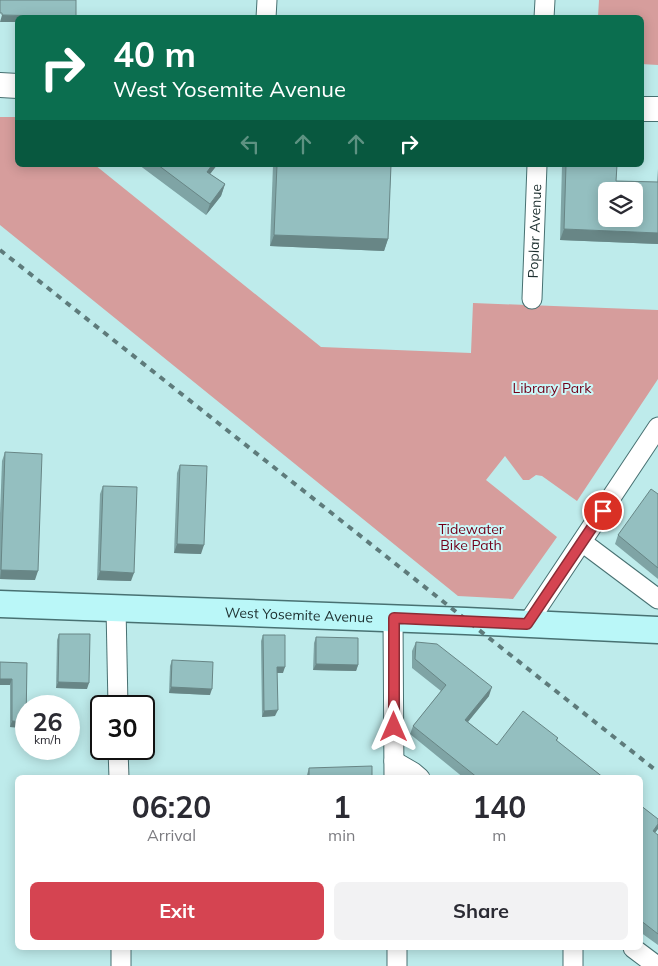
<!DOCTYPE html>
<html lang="en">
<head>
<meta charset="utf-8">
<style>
	:root { --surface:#fff; --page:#f2f2f3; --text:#2b2b33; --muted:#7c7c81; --accent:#d54451 }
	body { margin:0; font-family:Mulish,sans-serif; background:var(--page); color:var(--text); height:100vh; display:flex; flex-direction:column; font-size:19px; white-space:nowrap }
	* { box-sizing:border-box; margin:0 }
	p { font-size:16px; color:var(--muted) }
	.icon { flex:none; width:28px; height:28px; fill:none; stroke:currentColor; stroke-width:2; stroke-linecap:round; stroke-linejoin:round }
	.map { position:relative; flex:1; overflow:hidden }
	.sheet { position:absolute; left:15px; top:775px; width:628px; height:175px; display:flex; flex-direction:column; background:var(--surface); border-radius:8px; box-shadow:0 2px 12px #0003 }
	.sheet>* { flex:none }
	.guide { position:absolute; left:15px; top:15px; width:629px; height:152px; border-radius:8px; box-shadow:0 2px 12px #0003; background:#0b6e4f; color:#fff; overflow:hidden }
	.controls { position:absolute; left:598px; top:182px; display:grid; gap:10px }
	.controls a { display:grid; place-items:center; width:45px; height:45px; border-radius:8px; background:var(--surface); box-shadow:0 2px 12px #0003; font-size:25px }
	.speed { position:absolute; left:15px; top:695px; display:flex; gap:10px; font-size:25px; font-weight:700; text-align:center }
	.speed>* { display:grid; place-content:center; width:65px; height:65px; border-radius:50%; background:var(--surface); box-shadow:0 2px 12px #0003; line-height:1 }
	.speed small { font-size:12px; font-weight:400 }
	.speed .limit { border:2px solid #111; border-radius:8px; background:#fff; color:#111 }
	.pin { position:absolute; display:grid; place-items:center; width:42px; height:42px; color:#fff; margin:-21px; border:2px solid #fff; border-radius:50%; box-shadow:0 1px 5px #0007 }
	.me { position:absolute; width:55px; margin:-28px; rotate:0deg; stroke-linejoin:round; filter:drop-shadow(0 0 4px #0008) }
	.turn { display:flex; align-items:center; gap:18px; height:105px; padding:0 15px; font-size:22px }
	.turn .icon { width:65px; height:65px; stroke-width:2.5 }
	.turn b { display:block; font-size:35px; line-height:42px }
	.lanes { display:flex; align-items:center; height:48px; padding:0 15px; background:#0003; justify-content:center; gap:25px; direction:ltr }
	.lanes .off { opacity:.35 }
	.eta { display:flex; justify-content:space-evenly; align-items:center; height:85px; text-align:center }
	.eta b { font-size:30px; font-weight:700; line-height:35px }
	.cta { display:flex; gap:10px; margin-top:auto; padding:10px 15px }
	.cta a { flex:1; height:58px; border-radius:8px; background:var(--accent); color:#fff; font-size:20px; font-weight:700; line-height:58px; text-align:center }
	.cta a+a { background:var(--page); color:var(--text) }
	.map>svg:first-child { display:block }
	.green { fill:#d69d9c }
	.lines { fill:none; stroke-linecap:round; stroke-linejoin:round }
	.minor-casing { stroke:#487172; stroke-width:21 }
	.tertiary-casing { stroke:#487172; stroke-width:26 }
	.secondary-casing { stroke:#487172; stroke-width:29 }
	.minor { stroke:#fff; stroke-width:19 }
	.tertiary { stroke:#fff; stroke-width:24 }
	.secondary { stroke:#baf7f8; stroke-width:26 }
	.rail { stroke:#5e7b7b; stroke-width:4; stroke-dasharray:6 6; stroke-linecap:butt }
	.wall { fill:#7fa4a5 }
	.shaded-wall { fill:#688686 }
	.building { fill:#94bfc0; stroke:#688686; fill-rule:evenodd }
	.route-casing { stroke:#8a2c35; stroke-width:12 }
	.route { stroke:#d54451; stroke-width:9 }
	.labels { text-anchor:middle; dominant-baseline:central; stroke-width:4; stroke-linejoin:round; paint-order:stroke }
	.street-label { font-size:14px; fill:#1d2f2f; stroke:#cbf8f9 }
	.park-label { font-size:14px; fill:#720019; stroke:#cbf8f9 }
</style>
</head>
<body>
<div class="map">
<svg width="658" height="966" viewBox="0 0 658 966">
	<rect width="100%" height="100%" fill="#beebeb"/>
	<g class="green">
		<path d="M599 0H658V65L641 64V18L598 17Z"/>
		<path d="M0 117H17L18 165H95L321 347 471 353 473 303 658 310V379L577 501 542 476 536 475 529 480H523L505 456 486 480 557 537 513 599 458 596 0 225Z"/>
	</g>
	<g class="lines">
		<g class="minor-casing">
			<g id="minor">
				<path d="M266 18 267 0"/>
				<path d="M544 18 545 0"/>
				<path id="s1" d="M532 299 537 165"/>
				<path d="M582 542 658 599"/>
				<path d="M116 608 118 706"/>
				<path d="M393 618 394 778"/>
				<path d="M527 624 658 427"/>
				<path d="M118 749 119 778"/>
				<path d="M394 761 413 772 420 778"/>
				<path d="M121 948V966"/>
				<path d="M397 948V966"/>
				<path d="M573 948V966"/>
				<path d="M633 948 657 966"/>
			</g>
		</g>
		<g class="tertiary-casing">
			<g id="tertiary">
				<path d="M0 85 18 86"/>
				<path d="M641 109H658"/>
			</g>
		</g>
		<g class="secondary-casing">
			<g id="secondary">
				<path id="s2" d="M0 604 466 621 658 630"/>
			</g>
		</g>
		<use href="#minor" class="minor"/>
		<use href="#tertiary" class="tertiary"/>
		<use href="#secondary" class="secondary"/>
		<path class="rail" d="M0 250 658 772"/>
	</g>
	<g class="wall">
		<path d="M139 165H217L210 174 225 184 221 196 206 215Z"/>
		<path d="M273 165H391L388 239 384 251 270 246Z"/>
		<path d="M562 165H617L616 181 657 182 658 169V244L560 240Z"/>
		<path d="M5 452 35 580 0 579V514L2 461Z"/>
		<path d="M180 465 201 554 174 553 177 473Z"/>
		<path d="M103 486 131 581 97 580 100 494Z"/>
		<path d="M658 494V579L615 544 618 535Z"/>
		<path d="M59 634 87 689 56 688 57 640Z"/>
		<path d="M263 635 283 673H277L275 716 262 717 261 641Z"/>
		<path d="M316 637 358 665 356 671 313 670 314 643Z"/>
		<path d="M416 642 489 696 468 722 497 745 558 738 557 741 604 778H464L410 734 413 726 441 691 412 668V651Z"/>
		<path d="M172 660 210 695 169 693 170 666Z"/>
		<path d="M0 662 27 663 26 723 24 728 10 727V685H0Z"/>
		<path d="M309 768 372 778H306Z"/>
		<path d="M640 805 658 819V828L655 833 658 835V945L640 932Z"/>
	</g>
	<g class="shaded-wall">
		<path d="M2 15 45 16 44 18H18V22H0Z"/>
		<path d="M212 165H217L203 183 207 172Z"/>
		<path d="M225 184 221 196 206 215 210 204Z"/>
		<path d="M564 229 658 233V244L560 240Z"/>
		<path d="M274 235 388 239 384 251 270 246Z"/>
		<path d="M177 544 204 545 201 554 174 553Z"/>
		<path d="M1 570 38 571 35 580 0 579Z"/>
		<path d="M100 571 134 573 131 581 97 580Z"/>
		<path d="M316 664 358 665 356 671 313 670Z"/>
		<path d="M277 667H285L283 673H275Z"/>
		<path d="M0 679H12L10 685H0Z"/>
		<path d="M58 682 89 683 87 689 56 688Z"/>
		<path d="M171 687 212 689 210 695 169 693Z"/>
		<path d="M492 687 489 696 462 729 465 720Z"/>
		<path d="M278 710 275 716 262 717 264 711Z"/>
		<path d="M12 721 26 722V723L24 728 10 727Z"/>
		<path d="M658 824V829L649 840 653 831Z"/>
	</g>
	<g class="building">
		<path d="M0 0H76V18H50L45 17V16L2 15V13H0Z"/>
		<path d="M158 165H212L207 172 225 184 210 204Z"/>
		<path d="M277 165H391L388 239 274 235Z"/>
		<path d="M566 165H617L616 181 658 182V233L564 229ZM606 191H634V219H606Z"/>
		<path d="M5 452 42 454 38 571 1 570Z"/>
		<path d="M180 465 207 466 204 545 177 544Z"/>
		<path d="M103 486 137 487 134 573 100 571Z"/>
		<path d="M651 489 658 494V568L618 535Z"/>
		<path d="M59 634H90L89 683 58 682Z"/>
		<path d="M263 635H285V667H277L278 710 264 711Z"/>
		<path d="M316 637 358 638V665L316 664Z"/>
		<path d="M416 642 437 644 492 687 465 720 497 745 523 711 558 738 556 740 604 778H478L413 726 446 685 415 659Z"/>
		<path d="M172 660 213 662 212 689 171 687Z"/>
		<path d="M0 662 27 663 26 722 12 721V679H0Z"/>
		<path d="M372 766V778H309V768Z"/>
		<path d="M640 805 658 819V824L653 831 658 835V934L640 920Z"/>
	</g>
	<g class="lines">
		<g class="route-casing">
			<path id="route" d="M394 727V618L527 624 603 511"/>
		</g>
		<use href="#route" class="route"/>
	</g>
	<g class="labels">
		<g class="street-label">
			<text stroke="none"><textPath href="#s1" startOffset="68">Poplar Avenue</textPath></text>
			<text stroke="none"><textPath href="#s2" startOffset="299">West Yosemite Avenue</textPath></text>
		</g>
		<g class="park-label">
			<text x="552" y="388">Library Park</text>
			<text x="471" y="529">Tidewater<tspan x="471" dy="16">Bike Path</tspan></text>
		</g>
	</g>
</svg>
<div class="controls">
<a><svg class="icon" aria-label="layers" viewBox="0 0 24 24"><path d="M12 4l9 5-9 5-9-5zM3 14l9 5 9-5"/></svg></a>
</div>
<div class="speed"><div>26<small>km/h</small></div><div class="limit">30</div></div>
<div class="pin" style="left:603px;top:511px;background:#d93025"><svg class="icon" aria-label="arrive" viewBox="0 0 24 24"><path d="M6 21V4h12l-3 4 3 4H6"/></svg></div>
<svg class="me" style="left:394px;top:727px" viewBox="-20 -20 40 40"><path d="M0-17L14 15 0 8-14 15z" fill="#d54451" stroke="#fff" stroke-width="4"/></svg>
<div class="guide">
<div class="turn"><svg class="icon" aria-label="right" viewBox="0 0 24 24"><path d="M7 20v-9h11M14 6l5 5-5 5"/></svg><div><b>40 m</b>West Yosemite Avenue</div></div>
<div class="lanes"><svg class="icon off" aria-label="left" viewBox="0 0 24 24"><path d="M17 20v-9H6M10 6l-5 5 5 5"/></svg><svg class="icon off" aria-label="ahead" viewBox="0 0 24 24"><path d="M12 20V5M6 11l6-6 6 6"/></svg><svg class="icon off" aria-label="ahead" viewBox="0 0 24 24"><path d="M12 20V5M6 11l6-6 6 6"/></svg><svg class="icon" aria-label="right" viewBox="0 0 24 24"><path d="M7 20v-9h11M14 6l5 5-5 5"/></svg></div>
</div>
<section class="sheet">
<div class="eta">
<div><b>06:20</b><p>Arrival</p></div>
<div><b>1</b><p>min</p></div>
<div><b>140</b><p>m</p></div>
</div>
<div class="cta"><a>Exit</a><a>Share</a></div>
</section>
</div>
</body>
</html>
